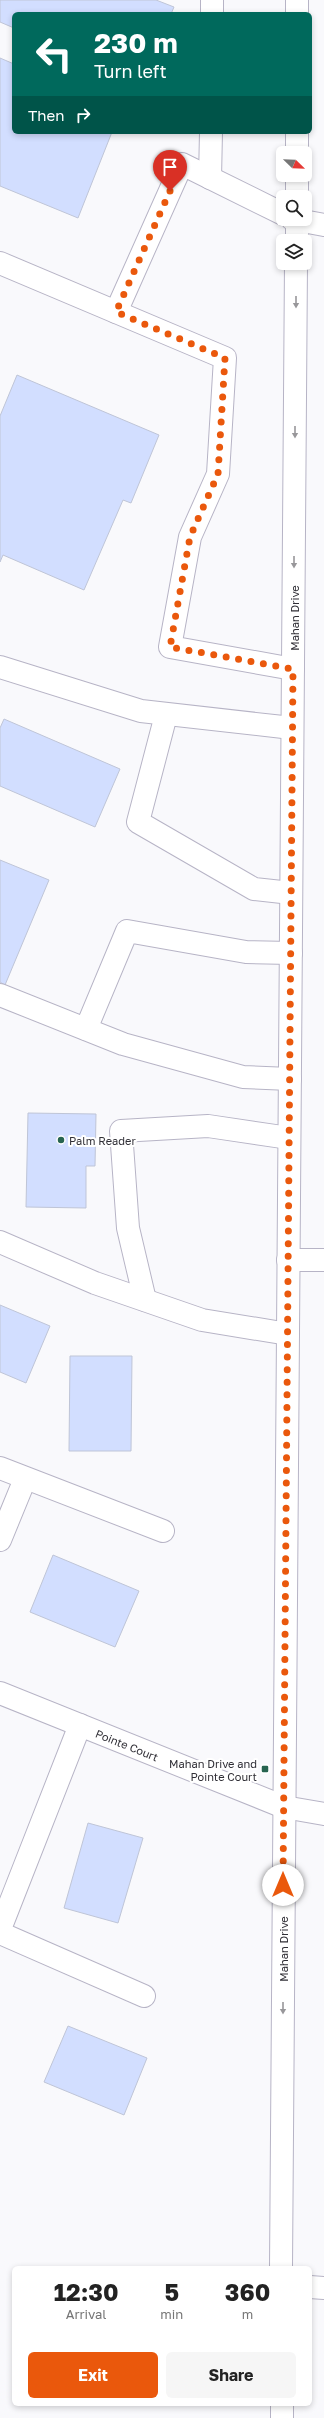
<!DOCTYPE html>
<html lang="en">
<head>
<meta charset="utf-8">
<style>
	:root { --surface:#fff; --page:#f6f6f6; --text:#222; --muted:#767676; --accent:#ea580c }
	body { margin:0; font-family:"Golos Text",sans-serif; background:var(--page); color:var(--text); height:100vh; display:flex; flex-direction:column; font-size:15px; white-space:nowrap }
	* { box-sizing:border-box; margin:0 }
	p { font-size:13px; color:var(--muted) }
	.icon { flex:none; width:22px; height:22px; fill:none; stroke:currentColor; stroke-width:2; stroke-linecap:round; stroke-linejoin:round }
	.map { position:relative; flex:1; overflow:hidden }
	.panel { position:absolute; left:12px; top:2266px; width:300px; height:140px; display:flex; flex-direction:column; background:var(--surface); border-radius:6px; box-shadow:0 2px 6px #0003 }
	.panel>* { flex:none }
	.top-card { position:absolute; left:12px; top:12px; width:300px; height:122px; border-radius:6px; box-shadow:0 2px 6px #0003; background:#00695c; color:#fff; overflow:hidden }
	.needle { width:26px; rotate:113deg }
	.buttons { position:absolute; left:276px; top:146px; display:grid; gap:8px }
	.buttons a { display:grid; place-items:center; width:36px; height:36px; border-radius:6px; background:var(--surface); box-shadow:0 2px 6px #0003; font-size:20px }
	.pin { position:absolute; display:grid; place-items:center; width:34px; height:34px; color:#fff; margin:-41px -17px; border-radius:50% 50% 50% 0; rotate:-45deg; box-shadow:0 0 4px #0007 }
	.pin .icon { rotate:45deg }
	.me { position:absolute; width:44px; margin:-22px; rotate:0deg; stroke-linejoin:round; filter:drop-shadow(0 0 3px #0008) }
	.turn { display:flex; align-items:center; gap:14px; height:84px; padding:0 16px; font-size:18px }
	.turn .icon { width:52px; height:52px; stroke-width:2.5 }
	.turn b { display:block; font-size:28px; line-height:34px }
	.then { display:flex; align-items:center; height:38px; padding:0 16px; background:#0003; gap:8px; font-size:15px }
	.eta { display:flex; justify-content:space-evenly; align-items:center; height:68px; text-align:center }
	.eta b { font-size:24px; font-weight:700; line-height:28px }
	.button { display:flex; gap:8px; margin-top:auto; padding:8px 16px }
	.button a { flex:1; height:46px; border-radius:6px; background:var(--accent); color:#fff; font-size:16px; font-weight:700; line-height:46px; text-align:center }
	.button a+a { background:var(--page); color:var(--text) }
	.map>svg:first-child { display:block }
	.building { fill:#d2deff; stroke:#bfc5d7 }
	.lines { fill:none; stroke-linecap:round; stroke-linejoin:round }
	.minor-casing { stroke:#b7b4c6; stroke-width:24 }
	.major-casing { stroke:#b7b4c6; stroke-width:24 }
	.minor { stroke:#fff; stroke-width:22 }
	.major { stroke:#fff; stroke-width:22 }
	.oneway { fill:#98979a }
	.route { stroke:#ea580c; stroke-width:7; stroke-dasharray:0 12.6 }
	.poi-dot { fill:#276450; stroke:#fff; stroke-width:1.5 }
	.labels { text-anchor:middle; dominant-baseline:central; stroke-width:4; stroke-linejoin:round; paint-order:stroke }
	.street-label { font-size:11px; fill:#302f36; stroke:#fff }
	.poi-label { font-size:11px; fill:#302f36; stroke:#fff; text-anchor:start }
</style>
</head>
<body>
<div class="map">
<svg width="324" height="2418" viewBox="0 0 324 2418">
	<rect width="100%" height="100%" fill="#f9f9fc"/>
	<g class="building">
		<path d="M0 0H156L174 7 171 14H14V28L0 22Z"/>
		<path d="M0 58 14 64V132H112L78 218 0 186Z"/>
		<path d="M17 375 159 435 131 503 123 500 84 590 3 555 0 562V416Z"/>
		<path d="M4 719 120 769 95 827 0 786V728Z"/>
		<path d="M0 860 49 880 5 985 0 982Z"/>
		<path d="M28 1113 96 1114 95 1166H86V1208L26 1207Z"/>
		<path d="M0 1305 50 1326 26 1383 0 1372Z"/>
		<path d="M70 1356H132L131 1451H69Z"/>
		<path d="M53 1555 139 1591 115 1647 30 1612Z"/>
		<path d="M88 1823 143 1838 118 1923 64 1908Z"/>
		<path d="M68 2026 147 2058 124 2115 44 2082Z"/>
	</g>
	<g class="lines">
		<g class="minor-casing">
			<g id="minor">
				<path d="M212 14V0"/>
				<path d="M210 178 211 132"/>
				<path d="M292 219 324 225"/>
				<path d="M0 263 225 358 218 474 190 537 170 647 293 669"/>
				<path d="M116 312 182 164 283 214"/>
				<path d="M0 667 141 711 292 728"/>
				<path d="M166 715 138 822 254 889 291 893"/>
				<path d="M0 995 123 1044 243 1077 290 1079"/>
				<path d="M86 1029 127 931 246 952 291 953"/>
				<path d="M0 1242 95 1283 202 1320 288 1334"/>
				<path d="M145 1300 128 1228 121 1131 208 1126 289 1138"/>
				<path d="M0 1468 163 1531"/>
				<path d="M0 1540 25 1479"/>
				<path d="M0 1693 284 1807 324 1814"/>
				<path d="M0 1929 80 1725"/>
				<path d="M0 1933 144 1996"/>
			</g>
		</g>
		<g class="major-casing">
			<g id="major">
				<path d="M297 14V0"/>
				<path d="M297 153V132"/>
				<path d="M297 197V175"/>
				<path d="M297 241V219"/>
				<path d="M288 1260H324"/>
				<path d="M281 2268 296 263"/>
				<path d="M310 2287 324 2288"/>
				<path d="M282 2404V2418"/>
			</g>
		</g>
		<use href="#minor" class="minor"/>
		<use href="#major" class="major"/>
	</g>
	<defs><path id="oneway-solid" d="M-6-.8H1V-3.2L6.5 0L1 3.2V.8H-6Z"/></defs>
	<g class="oneway">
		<use href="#oneway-solid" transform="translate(296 302) rotate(90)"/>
		<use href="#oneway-solid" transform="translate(295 432) rotate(90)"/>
		<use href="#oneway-solid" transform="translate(294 562) rotate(90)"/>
		<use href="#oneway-solid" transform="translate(283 2008) rotate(90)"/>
	</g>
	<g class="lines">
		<path class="route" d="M170 191 116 312 225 358 218 474 190 537 170 647 293 669 283 1885"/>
	</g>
	<g class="poi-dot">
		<circle cx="61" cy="1140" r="4"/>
		<rect x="261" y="1765" width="8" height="8" rx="2"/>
	</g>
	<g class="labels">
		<g class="street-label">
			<text transform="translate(294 618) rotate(-90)">Mahan Drive</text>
			<text transform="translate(127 1745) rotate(22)">Pointe Court</text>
			<text transform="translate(283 1949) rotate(-90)">Mahan Drive</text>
		</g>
		<g class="poi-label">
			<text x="69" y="1140">Palm Reader</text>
			<text x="257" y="1763" text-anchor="end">Mahan Drive and<tspan x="257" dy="13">Pointe Court</tspan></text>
		</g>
	</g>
</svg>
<div class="buttons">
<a><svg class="needle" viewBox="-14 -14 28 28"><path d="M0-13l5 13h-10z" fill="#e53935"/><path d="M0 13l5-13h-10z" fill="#767676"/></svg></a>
<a><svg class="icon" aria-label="search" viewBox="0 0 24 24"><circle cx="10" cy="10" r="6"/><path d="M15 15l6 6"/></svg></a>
<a><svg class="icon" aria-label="layers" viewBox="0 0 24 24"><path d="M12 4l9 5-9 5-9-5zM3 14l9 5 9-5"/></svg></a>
</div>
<div class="pin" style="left:170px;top:191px;background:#d93025"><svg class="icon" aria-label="arrive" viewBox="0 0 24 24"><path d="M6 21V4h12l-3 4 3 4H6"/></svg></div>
<svg class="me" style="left:283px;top:1885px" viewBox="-20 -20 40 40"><circle r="19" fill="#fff"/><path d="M0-13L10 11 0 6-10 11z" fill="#ea580c"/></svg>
<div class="top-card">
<div class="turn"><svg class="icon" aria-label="left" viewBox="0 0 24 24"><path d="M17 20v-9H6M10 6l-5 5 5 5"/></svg><div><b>230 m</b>Turn left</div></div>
<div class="then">Then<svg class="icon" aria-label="right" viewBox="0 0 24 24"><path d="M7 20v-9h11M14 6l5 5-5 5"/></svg></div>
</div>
<section class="panel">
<div class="eta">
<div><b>12:30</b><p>Arrival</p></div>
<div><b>5</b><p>min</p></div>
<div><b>360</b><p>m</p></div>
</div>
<div class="button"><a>Exit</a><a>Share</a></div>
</section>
</div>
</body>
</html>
